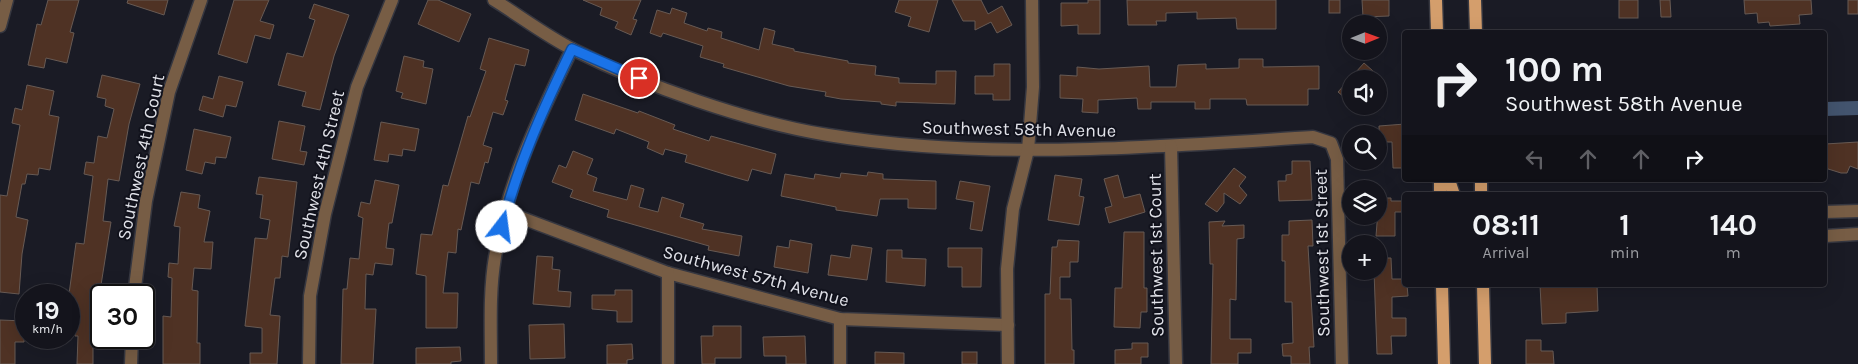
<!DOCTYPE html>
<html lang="en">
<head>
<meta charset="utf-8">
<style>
	:root { --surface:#14141c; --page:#1d1d25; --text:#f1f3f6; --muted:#9d9ea3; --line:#33333b }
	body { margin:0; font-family:Karla,sans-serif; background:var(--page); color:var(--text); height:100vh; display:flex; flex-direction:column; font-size:19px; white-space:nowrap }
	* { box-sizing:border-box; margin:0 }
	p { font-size:16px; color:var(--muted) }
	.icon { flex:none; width:28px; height:28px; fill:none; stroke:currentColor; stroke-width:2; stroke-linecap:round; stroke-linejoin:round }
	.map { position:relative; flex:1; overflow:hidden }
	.panel { position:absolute; left:1402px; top:192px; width:425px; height:95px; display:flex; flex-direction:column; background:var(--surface); border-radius:5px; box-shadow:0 5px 20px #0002,0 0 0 1px var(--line) }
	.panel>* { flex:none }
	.banner { position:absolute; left:1402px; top:30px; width:425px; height:152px; border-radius:5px; box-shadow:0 5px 20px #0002,0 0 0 1px var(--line); background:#14141c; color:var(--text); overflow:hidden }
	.needle { width:32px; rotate:89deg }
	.controls { position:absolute; left:1342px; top:15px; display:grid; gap:10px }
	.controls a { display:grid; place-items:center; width:45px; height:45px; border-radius:50%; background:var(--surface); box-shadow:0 5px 20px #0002,0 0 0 1px var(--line); font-size:25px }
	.speed { position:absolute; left:15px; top:284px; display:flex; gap:10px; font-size:25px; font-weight:700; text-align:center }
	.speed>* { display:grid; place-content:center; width:65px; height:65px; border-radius:50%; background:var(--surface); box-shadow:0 5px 20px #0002,0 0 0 1px var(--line); line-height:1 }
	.speed small { font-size:12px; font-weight:400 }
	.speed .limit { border:2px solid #111; border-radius:8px; background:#fff; color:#111 }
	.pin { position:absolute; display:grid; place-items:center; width:42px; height:42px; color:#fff; margin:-21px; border:2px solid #fff; border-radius:50%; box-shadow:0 1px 5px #0007 }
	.me { position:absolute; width:55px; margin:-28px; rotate:15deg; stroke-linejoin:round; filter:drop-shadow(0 0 4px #0008) }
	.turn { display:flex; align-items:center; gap:18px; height:105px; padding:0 20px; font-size:22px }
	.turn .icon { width:65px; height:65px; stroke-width:2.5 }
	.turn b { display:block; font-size:35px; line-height:42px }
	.lanes { display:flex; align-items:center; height:48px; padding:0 20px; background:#0003; justify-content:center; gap:25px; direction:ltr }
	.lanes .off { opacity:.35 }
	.eta { display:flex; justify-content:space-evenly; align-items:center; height:85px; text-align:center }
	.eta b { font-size:30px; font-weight:700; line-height:35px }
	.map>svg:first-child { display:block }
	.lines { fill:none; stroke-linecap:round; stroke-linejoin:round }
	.canal { stroke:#43546e; stroke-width:14 }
	.building { fill:#4f3224; stroke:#675a54 }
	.street-casing { stroke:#363740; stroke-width:15 }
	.primary-casing { stroke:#363740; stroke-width:15 }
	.street { stroke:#775d45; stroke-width:12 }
	.primary { stroke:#d49e6c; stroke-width:12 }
	.route-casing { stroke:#114b97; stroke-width:12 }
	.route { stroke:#1a73e8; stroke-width:9 }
	.labels { text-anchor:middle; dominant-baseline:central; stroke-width:4; stroke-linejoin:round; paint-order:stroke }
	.street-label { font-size:18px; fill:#e1e2e9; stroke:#11121c }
</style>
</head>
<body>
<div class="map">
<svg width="1858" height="364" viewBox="0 0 1858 364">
	<rect width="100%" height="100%" fill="#1a1b25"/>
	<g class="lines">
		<path class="canal" d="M1825 109 1858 108"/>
	</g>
	<g class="building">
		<path d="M48 0H79L70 32 74 33 67 63 46 58 44 68 28 65 37 24 41 25Z"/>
		<path d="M128 0H168L164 15 127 3Z"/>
		<path d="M234 0H269L260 21 274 25 270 39 255 35 247 63 218 54Z"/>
		<path d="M428 0H438L471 14 459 42 418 24Z"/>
		<path d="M583 0H641L633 19 637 20 631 35 615 28 618 22 600 15 602 8Z"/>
		<path d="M899 0H938L929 32 908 26 911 17 895 12Z"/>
		<path d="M952 0H981L988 14 1002 6 1012 25 997 33 991 22 975 30V21H963Z"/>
		<path d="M1088 0H1100V34H1078V25L1061 26V3H1088Z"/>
		<path d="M1127 0H1276V29H1237L1236 18 1197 19V12L1166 13V21H1156L1157 25H1128Z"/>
		<rect x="1329" y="0" width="11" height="13"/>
		<path d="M1362 0H1389V16L1363 17Z"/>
		<rect x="1619" y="0" width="19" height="18"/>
		<path d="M1660 0H1670L1671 17H1661Z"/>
		<path d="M1744 0H1811L1812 14 1799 15 1800 24 1770 26 1769 22 1758 23 1757 13 1745 14Z"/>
		<rect x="1848" y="0" width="10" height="14"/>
		<path d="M314 4 349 15 334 56 320 110 302 106 306 92 278 85 287 53 303 57 315 20 309 18Z"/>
		<path d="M672 8 687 13 684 23 707 31 708 28 722 32 721 38 759 50 764 28 775 31 772 44 794 49V51L848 61V63L876 66 875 75 899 78V83L936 84V71H956L955 104 896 102V106L881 104V102L841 99 825 96 826 92 789 86 723 67 724 64 700 57 703 46 663 33 661 37 650 33 657 10 670 14Z"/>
		<path d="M489 38 529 50 525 66 515 64 505 100 508 101 503 115 493 112 483 145 492 148 488 163 485 162 479 184 471 182 461 230 458 229 456 253 448 252 443 293H458L457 328H426V276L416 274 421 234 432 235 443 185 448 186 468 116 470 117 486 71 480 69Z"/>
		<path d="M404 56 424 61 423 67 433 69 426 104 401 98 403 93 396 91Z"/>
		<path d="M1239 59H1263V67L1319 66V89H1308V105H1247L1246 99H1210V109H1195V102H1151V109H1138L1137 98 1098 100V113L1082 112 1083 99 1060 98V75L1077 76V67L1099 69 1149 66 1150 87H1176L1178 65 1206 64V69L1239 68Z"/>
		<path d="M1364 63 1382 79H1351V103L1338 92Z"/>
		<path d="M994 64H1010V100H993V94H975V76H994Z"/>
		<path d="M102 75 140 84 129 124 119 181 108 179 103 221 111 222 101 285 96 284 94 325H99L98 337H93V364H77L78 336H75L76 324 69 323V294L76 243 84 244 93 176 84 174 86 162 94 163 98 136 107 138 114 109 105 106 106 99 97 97Z"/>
		<path d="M219 76 243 82 236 107 226 105 223 117 199 110 203 96 213 99Z"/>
		<path d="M27 85 54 91 49 115 59 117 50 170 39 168 38 175 27 174 25 184H22L16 217 28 220 22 254 19 294 0 292V195L7 196 20 125 12 123 15 108 22 110Z"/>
		<path d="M583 94 638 113 639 111 675 125 673 129 709 141 711 136 776 154 771 174 752 169 748 181 727 175 685 162 687 155 665 149 663 155 647 148 649 142 616 129 614 134 575 120Z"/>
		<path d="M279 121 305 126 300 151 307 152 304 165 272 159Z"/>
		<path d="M381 122 419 129 415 151 403 149 402 156 389 154 388 162 374 160Z"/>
		<path d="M1405 124V168H1393L1392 142H1379V126Z"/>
		<path d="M194 129 231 137 226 158 216 157 215 164 205 162 202 174 186 170Z"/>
		<path d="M1858 142V169L1850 166 1847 173H1841L1825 168V144Z"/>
		<path d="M573 151 593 159 587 174 597 178 593 191 627 200 631 185 644 189 639 207 658 212 662 197 684 204 680 217 704 224 702 229 742 236 739 256 708 250 709 246 607 217 609 210 570 197 573 190 552 182 559 165 566 168Z"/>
		<path d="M1292 161H1310L1312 200 1279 201 1278 181H1286V175L1292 174Z"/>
		<path d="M1234 168 1246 177 1239 186 1247 195 1240 204 1224 193V203L1217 212 1205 204Z"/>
		<path d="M868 172 883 174V179L936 181V209L908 208V199H880L877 216 836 210V207L781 196 785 174 814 179 815 174 840 178 841 173 867 176Z"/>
		<path d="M1055 175 1082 179 1079 196 1084 197 1079 225 1048 220Z"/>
		<path d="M1118 175 1124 198 1140 194 1145 212 1109 223 1105 208 1112 206 1104 179Z"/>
		<path d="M259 177 297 182 288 257 282 256 280 278H275L270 315 280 316 277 364H250V353H262V328L245 326 255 238 267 239 270 220 260 218 263 195 256 194Z"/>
		<path d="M375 180 399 185 392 223H389L386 248 394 249 392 265 375 263 373 275 366 274 365 309H376L373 364H341L343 289H347L350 258 359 259 363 218 358 216 361 202 370 204Z"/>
		<path d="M960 181 990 186 982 231 970 229 974 202 956 199Z"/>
		<path d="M181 192 200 195 198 208 210 211 204 242H213L211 269 194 268 192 290 198 291 197 343H200V364H163V316L171 317 172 278 168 277 169 263 178 264 180 227 174 226Z"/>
		<path d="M1379 198H1391V201H1402V212H1395V236H1376Z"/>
		<path d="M1312 220 1313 246H1308L1314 347H1309L1310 364H1291V356H1283L1282 344 1293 343 1292 302H1285V261H1282V235H1289V221Z"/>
		<path d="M1225 221 1222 226 1244 225V238L1237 239 1236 300 1230 299V339H1251V353H1238V364H1211L1213 264H1210L1209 222Z"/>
		<path d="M1124 232H1144V288H1147V312H1141L1140 328 1114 327 1115 288H1122Z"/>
		<path d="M790 240 812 244 808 273 774 267 777 246 789 248Z"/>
		<path d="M1058 240 1079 241 1078 262H1070V277H1060V299H1071L1072 350H1074V364H1045V294H1050L1052 247H1057Z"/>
		<path d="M852 245 872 248 867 280 828 275 831 255 850 258Z"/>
		<path d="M948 248H982L981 287H962V267H948Z"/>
		<path d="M887 250H902V258L926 259 925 286 886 282Z"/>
		<path d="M537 256 553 257 552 269 560 270 558 291 571 292 570 307 533 304Z"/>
		<path d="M1379 258H1391L1392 279H1405L1407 285 1408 296 1392 297V318H1406V336H1391L1392 354H1377L1374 271H1379Z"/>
		<path d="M1540 285H1597L1598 311 1566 313V323L1542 324Z"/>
		<path d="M615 290H632V322H617V311L592 309V295H615Z"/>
		<path d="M0 320 25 321 24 342H15V364H0Z"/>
		<path d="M564 324 565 358 530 359 529 325Z"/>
		<path d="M713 326H741V358H715V364H702L701 336H713Z"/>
		<path d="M805 336 806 364H786V356H764L763 337Z"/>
		<path d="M1526 340H1541V351H1553L1554 364H1526Z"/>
		<path d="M1132 343H1148V357H1141V364H1115V350L1132 349Z"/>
		<path d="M632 344 633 359 627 360V364H607V345Z"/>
		<path d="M460 347 461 361 451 362V364H416V348Z"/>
		<path d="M875 352 904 353V364H875Z"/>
		<rect x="962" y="352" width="15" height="12"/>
	</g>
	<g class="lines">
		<g class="street-casing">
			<g id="street">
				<path d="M494 0C520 16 546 36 574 50 646 86 748 122 828 135 988 161 1152 147 1313 137L1331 143 1337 159 1342 364"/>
				<path d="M0 26 7 0"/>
				<path d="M1171 146 1176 364"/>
				<path d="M506 212 668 273 840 319 1008 325"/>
				<path d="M1825 212 1858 211"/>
				<path d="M1825 236 1858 234"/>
				<path d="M134 295 146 201 169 92 201 0"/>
				<path d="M840 319V364"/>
				<path d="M131 364 132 338"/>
				<path d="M309 364 310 296 325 214 357 87 392 0"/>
				<path d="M491 364C491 329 489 292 495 257 507 183 540 115 572 49"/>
				<path d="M668 364V273"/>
				<path d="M1008 364 1007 269 1013 209 1028 150 1033 87 1032 0"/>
			</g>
		</g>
		<g class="primary-casing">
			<g id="primary">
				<path d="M1436 0 1437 32"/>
				<path d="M1475 0 1476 32"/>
				<path d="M1440 180V195"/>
				<path d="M1449 180 1454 195"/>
				<path d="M1481 180V195"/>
				<path d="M1442 285 1444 364"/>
				<path d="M1483 285 1485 364"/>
			</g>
		</g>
		<use href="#street" class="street"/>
		<use href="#primary" class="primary"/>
	</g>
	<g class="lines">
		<g class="route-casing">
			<path id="route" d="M502 227C518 164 544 107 572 49L639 78"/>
		</g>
		<use href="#route" class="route"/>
	</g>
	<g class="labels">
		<g class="street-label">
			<text transform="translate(1019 129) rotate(1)">Southwest 58th Avenue</text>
			<text transform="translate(141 157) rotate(-78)">Southwest 4th Court</text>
			<text transform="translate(319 175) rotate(-77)">Southwest 4th Street</text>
			<text transform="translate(1322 253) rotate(-91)">Southwest 1st Street</text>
			<text transform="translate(1156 255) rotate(-91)">Southwest 1st Court</text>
			<text transform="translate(756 276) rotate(15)">Southwest 57th Avenue</text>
		</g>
	</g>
</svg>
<div class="controls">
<a><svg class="needle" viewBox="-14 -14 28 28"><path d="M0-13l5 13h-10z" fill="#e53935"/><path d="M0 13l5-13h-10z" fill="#9d9ea3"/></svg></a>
<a><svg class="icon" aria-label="sound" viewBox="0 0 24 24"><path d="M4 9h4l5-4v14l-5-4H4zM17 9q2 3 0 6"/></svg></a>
<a><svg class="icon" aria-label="search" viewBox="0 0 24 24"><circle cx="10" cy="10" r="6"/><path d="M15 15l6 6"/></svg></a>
<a><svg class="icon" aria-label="layers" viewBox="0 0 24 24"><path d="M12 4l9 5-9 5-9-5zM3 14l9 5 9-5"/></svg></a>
<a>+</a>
</div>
<div class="speed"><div>19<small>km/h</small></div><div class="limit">30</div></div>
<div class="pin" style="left:639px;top:78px;background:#d93025"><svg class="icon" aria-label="arrive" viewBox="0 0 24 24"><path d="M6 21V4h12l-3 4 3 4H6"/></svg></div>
<svg class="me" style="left:502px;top:227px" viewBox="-20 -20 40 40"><circle r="19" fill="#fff"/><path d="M0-13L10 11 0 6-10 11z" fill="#1a73e8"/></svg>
<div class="banner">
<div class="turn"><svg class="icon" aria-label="right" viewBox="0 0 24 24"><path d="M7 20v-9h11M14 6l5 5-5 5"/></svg><div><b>100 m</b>Southwest 58th Avenue</div></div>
<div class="lanes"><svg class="icon off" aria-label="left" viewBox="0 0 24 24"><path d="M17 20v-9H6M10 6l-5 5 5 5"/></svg><svg class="icon off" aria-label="ahead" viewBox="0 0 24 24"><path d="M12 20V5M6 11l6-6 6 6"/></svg><svg class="icon off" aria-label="ahead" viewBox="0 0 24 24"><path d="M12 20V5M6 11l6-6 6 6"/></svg><svg class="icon" aria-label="right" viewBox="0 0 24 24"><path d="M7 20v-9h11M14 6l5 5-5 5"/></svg></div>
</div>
<section class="panel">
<div class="eta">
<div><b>08:11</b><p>Arrival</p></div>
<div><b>1</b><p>min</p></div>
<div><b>140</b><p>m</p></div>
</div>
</section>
</div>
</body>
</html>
